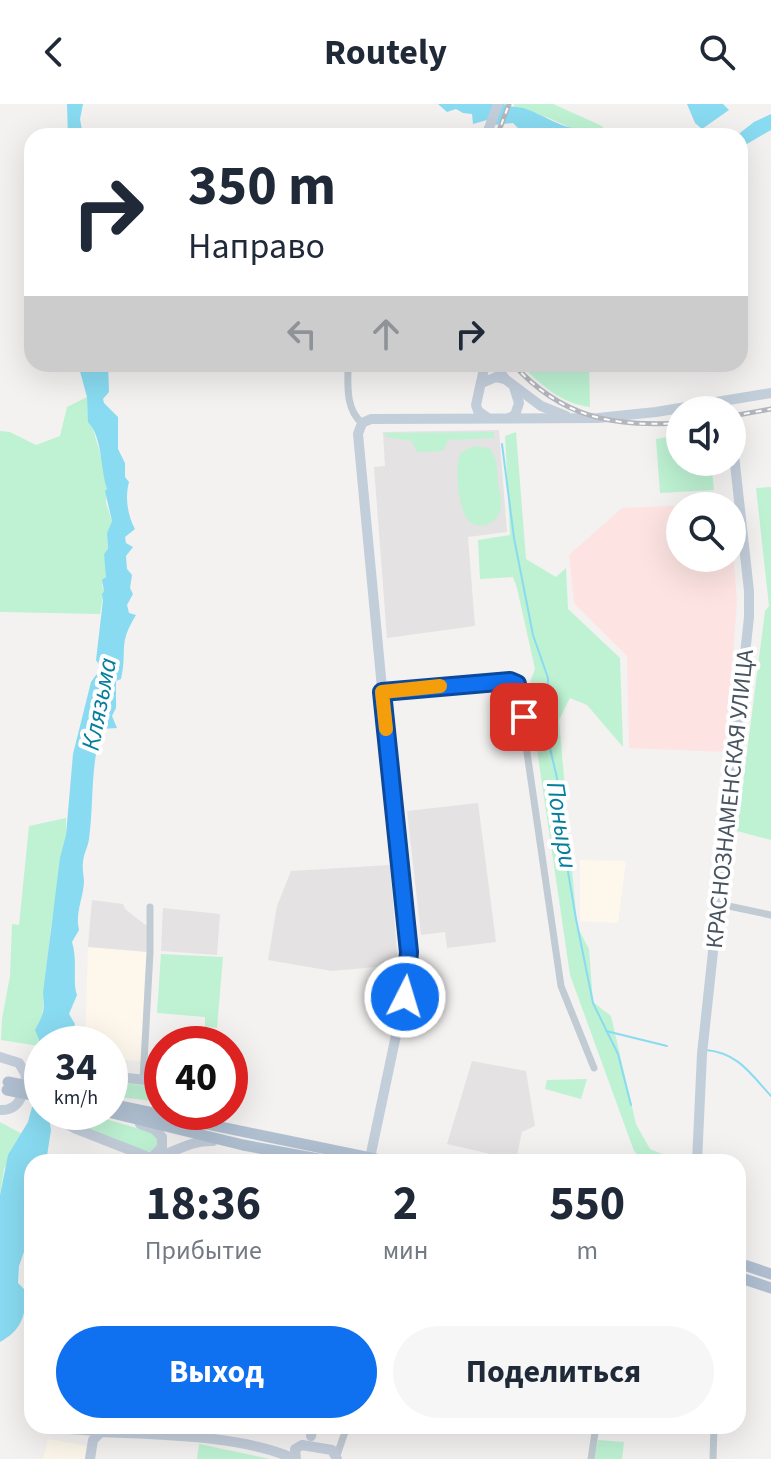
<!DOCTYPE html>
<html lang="ru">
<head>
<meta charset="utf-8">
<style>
	:root { --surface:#fff; --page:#f6f6f7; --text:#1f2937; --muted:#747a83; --accent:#0f70f0 }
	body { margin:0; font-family:"Source Sans 3",sans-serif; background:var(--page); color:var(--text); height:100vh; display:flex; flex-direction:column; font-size:30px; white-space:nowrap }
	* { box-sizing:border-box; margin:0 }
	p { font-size:26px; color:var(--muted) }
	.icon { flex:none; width:44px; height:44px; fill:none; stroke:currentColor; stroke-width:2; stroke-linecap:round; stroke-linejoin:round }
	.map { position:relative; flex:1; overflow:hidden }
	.details { position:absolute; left:24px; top:1050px; width:722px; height:280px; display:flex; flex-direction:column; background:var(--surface); border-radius:24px; box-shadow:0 8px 32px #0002 }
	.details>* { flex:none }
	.guide { position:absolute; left:24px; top:24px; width:724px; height:244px; border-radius:24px; box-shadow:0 8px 32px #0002; background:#fff; color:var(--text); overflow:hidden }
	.tools { position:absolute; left:666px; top:292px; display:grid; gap:16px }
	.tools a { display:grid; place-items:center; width:80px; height:80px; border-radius:50%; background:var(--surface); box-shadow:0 8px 32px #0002; font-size:40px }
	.speed { position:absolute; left:24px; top:922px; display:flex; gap:16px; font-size:40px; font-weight:700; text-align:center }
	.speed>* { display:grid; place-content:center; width:104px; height:104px; border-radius:50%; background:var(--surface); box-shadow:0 8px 32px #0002; line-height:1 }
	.speed small { font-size:20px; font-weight:400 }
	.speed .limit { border:12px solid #d22; background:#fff; color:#111 }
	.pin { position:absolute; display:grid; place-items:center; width:68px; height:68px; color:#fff; margin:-34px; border-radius:16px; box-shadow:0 4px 12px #0006 }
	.me { position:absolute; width:88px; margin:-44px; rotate:5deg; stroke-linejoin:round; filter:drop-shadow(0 0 6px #0008) }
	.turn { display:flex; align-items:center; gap:28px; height:168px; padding:0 32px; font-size:36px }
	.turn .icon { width:104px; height:104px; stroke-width:2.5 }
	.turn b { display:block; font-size:56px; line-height:68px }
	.lanes { display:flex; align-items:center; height:76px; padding:0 32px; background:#0003; justify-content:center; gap:40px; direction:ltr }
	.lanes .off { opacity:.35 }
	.eta { display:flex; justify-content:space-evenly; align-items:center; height:136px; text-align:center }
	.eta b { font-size:48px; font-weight:700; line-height:56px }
	.cta { display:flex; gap:16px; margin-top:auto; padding:16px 32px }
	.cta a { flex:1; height:92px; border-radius:48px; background:var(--accent); color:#fff; font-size:32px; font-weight:700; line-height:92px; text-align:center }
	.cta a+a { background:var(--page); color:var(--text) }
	header { display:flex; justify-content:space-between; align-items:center; height:104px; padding:0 32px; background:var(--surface); font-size:36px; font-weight:700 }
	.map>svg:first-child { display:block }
	.commercial { fill:#fdf8eb }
	.education { fill:#e5e2e3 }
	.medical { fill:#fde4e2 }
	.green { fill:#bef2d3 }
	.water { fill:#89dbf1 }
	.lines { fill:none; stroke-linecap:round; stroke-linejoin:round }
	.stream { stroke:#89dbf1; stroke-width:2 }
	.street { stroke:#c1cbd3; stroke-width:7 }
	.secondary { stroke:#c3cedb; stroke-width:10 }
	.primary { stroke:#b0c0d1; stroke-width:11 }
	.rail-casing { stroke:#b3b6bc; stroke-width:5 }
	.rail { stroke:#fff; stroke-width:2; stroke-dasharray:6; stroke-linecap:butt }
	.primary-bridge { stroke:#b0c0d1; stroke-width:11 }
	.route-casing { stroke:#0a499c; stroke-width:20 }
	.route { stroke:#0f70f0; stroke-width:14 }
	.slow { stroke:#f59e0b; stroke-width:14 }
	.labels { text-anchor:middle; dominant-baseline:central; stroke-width:8; stroke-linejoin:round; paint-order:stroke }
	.street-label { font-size:24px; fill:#485460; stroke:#fff }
	.water-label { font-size:26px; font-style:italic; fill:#067e9d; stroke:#fff }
</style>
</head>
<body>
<header><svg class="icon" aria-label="back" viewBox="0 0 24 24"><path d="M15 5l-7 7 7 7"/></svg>Routely<svg class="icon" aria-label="search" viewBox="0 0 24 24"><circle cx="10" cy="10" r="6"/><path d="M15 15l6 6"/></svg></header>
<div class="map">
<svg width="771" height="1355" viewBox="0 0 771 1355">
	<rect width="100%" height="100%" fill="#f4f1f1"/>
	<g class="commercial">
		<path d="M580 756 626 757 618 819 580 817Z"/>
		<path d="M88 843 148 848 141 957 110 955V940H85Z"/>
		<path d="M48 1335 87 1342 85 1355H43Z"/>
	</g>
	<g class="education">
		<path d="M499 326 507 428 468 433 475 522 387 534 374 363 385 362 383 328Z"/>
		<path d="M478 699 496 838 447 844 445 828 421 831 407 707Z"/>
		<path d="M390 761 398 861 332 867 268 856 277 802 291 767Z"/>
		<path d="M92 796 123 800 125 805 148 823V848L88 843Z"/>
		<path d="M163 804 220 810 217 851 161 847Z"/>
		<path d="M472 957 526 967 535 1022 522 1028 516 1056 447 1040Z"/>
	</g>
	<path class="medical" d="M729 399 730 402H680V454H732V432L737 499 725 648 629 644 627 552 574 499 569 451 622 404Z"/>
	<g class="green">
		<path d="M514 0H553L600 21 614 32H585C576 25 526 2 514 4Z"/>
		<path d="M520 260H589L590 303C561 300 540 280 520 260Z"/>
		<path d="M87 293 88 308 103 359 107 385 106 399 112 417 107 429 108 446 104 450 107 469 102 481 104 487 100 510 0 508V327L10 328 36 341 60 332 67 303Z"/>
		<path d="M494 328V334L448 336 443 347 417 348 412 337 386 333 385 329Z"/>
		<path d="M516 328 526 455 556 473 566 464 568 505 620 554 623 643 587 601 570 594 559 616 577 822 589 845 593 898 611 912 636 1020 650 1045 667 1052 668 1058H644L634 1047 570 871 528 584 535 565 517 484 513 473 480 475 478 436 510 431 505 332Z"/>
		<path d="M680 331V358H711L714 386 660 389 656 335Z"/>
		<path d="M474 342 489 344C498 352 497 367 498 379 499 387 502 396 501 404 498 419 479 428 468 416 458 405 455 362 460 349Z"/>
		<path d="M771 383V736L737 727 765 507 769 502 756 384Z"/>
		<path d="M66 714V731L51 822 39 942 1 936 2 915 10 872 12 820 19 821 29 722Z"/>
		<path d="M161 850 223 853 217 924 205 923V913L157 909Z"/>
		<path d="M587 975 581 995 545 985 547 976Z"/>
		<path d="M110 977 162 984V998L110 992Z"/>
		<path d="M64 1008H81L150 1028 157 1034 158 1040 150 1048 140 1046 75 1020Z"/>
		<path d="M0 1018 22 1030 4 1065 0 1091Z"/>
		<path d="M598 1336 624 1338 622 1355H594Z"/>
		<path d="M199 1340 270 1355H197Z"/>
	</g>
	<g class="water">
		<path d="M67 0H83L80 15 83 32H68Z"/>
		<path d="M438 0H504C511 3 517 3 523 4 543 10 560 24 580 25L585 32H534L527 28 519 32 516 30 520 26 513 19 494 21 487 16 473 20 472 10 463 9 456 5 447 8Z"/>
		<path d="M687 0H723L729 6 702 25 695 19Z"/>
		<path d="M771 10V26L740 44V32H736L754 18Z"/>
		<path d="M78 260H108L109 288 103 295 104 299 118 313V345L125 359V373L129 378C125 393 127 410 135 425L125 433 126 439 133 443 126 452 127 465 132 471 130 484 133 490 127 501 129 509 136 511C117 542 128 545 121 575L116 577V604L112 612 117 624 102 625C90 661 94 699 89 735 88 743 83 751 83 759 82 765 84 772 84 778 83 795 75 809 79 826L72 838C78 857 72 878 77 891L69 910 75 920 68 940H42V1008H48L51 1026 46 1058H32V1125L19 1162 18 1179 26 1187C26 1211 22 1226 0 1238V1091L8 1051 28 1018 39 977 41 955 39 935 35 926C43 911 45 908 43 889L60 754 66 731 73 650 91 578 101 564 96 556 103 496 102 490 104 487 102 476 106 473 104 450 108 445 107 429 112 417 105 387 107 385C100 364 103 334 88 318L87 293Z"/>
	</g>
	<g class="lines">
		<g class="stream">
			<path d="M502 340 514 434 533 531 548 574 549 640 557 674 566 756 576 815 593 899 618 950 631 1001"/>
			<path d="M606 927 667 942"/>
			<path d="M706 946C738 949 750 969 771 992"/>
		</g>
		<g class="street">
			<path d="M348 260C348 280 345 305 362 319"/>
			<path d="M382 588 510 577 517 580 561 882 594 964"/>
			<path d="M719 800 771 811"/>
			<path d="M143 976 150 848V803"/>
			<path d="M46 1325 91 1328 96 1330"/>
			<path d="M337 1351 345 1328 359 1322"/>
			<path d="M591 1355 596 1322"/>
			<path d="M713 1355 714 1322"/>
		</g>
		<g class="secondary">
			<path d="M486 32 498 0"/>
			<path d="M485 260 476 301 478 307 488 314"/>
			<path d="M495 260 505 275"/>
			<path d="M482 279 496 273 505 275 541 302 566 312"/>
			<path d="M509 314 515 311 519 299 514 283"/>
			<path d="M0 953 19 959 26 971C24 988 21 1007 0 1006"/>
			<path d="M110 972 162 978"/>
			<path d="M60 1008 65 1019 74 1024 148 1053C170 1054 185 1036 213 1037"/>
			<path d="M195 1008 215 1019"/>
			<path d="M140 1020 154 1025 162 1033V1043L154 1051"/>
			<path d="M370 1054 409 870 358 330 362 319 371 315 598 314 656 308 771 289"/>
			<path d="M697 1058 702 950 749 513V487L732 333"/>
			<path d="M311 1332 313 1322"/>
			<path d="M90 1355 93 1336 101 1328C162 1331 240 1331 295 1355"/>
			<path d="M296 1355 295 1345 302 1341 332 1346 337 1355"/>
		</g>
		<g class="primary">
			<path d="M110 1000 390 1058"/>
			<path d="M108 1008 243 1041 335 1058"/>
			<path d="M738 1159 771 1170"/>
			<path d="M738 1173 771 1184"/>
		</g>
		<g class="rail-casing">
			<g id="rail">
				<path d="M497 32 509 0"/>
				<path d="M513 260C561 313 611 323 680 319"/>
				<path d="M732 312 771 305"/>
			</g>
		</g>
		<use href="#rail" class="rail"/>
		<g class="primary-bridge">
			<path d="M8 978 42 985"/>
			<path d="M7 986 42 993"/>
		</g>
	</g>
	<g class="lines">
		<g class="route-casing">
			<path id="route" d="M405 893 409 848 382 588 510 577 517 580 524 613"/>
		</g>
		<use href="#route" class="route"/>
		<path class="slow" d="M386 625 382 588 440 582"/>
	</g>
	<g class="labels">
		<g class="street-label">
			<text transform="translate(730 695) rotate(-84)">КРАСНОЗНАМЕНСКАЯ УЛИЦА</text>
		</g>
		<g class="water-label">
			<text transform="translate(99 600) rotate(-79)">Клязьма</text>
			<text transform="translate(562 721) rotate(81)">Поныри</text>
		</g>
	</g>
</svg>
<div class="tools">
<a><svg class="icon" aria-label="sound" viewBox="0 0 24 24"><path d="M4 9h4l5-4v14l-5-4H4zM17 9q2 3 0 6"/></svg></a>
<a><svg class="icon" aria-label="search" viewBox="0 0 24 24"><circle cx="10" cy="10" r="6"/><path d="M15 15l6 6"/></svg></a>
</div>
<div class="speed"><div>34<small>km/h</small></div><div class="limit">40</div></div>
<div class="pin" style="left:524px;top:613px;background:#d93025"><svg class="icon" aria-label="arrive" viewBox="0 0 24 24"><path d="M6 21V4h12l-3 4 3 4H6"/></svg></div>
<svg class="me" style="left:405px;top:893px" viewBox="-20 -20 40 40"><circle r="17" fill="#0f70f0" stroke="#fff" stroke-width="3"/><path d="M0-11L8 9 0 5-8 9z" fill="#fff"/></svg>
<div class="guide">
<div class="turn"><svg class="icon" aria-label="right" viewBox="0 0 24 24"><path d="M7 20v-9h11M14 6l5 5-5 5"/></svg><div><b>350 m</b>Направо</div></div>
<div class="lanes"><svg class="icon off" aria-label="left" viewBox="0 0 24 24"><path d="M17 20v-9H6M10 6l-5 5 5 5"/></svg><svg class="icon off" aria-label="ahead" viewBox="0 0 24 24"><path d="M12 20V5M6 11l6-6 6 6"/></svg><svg class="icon" aria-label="right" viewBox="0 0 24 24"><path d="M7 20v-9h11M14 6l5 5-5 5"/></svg></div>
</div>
<section class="details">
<div class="eta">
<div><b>18:36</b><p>Прибытие</p></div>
<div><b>2</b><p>мин</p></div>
<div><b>550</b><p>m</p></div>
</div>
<div class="cta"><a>Выход</a><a>Поделиться</a></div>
</section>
</div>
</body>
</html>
